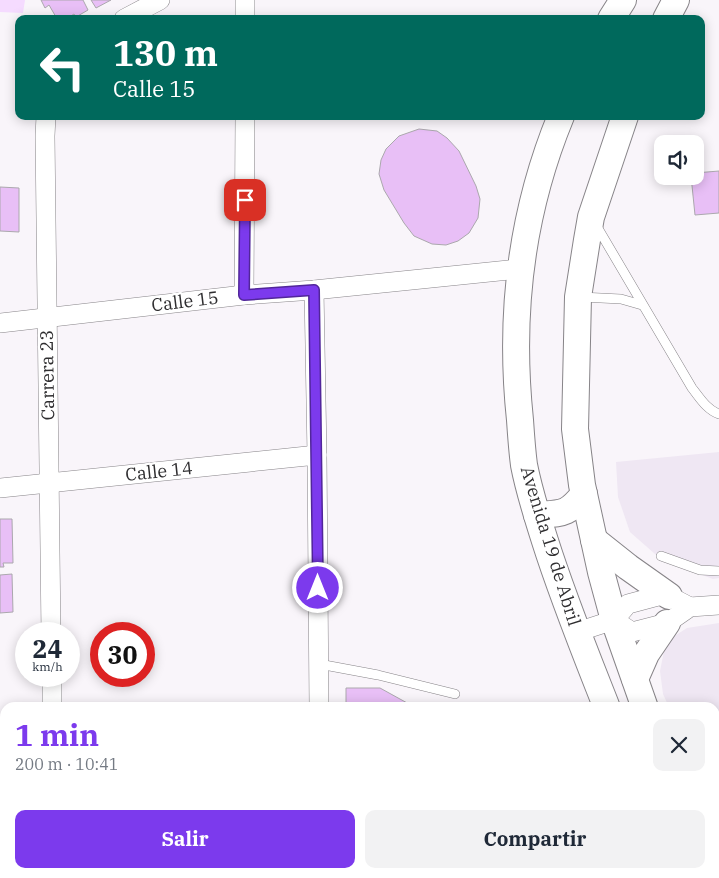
<!DOCTYPE html>
<html lang="es">
<head>
<meta charset="utf-8">
<style>
	:root { --surface:#fff; --page:#f2f2f3; --text:#1f2937; --muted:#747a83; --accent:#7c3aed }
	body { margin:0; font-family:"IBM Plex Serif",serif; background:var(--page); color:var(--text); height:100vh; display:flex; flex-direction:column; font-size:19px; white-space:nowrap }
	* { box-sizing:border-box; margin:0 }
	p { font-size:16px; color:var(--muted) }
	.icon { flex:none; width:28px; height:28px; fill:none; stroke:currentColor; stroke-width:2; stroke-linecap:round; stroke-linejoin:round }
	.map { position:relative; flex:1; overflow:hidden }
	.panel { position:absolute; left:0px; top:702px; width:720px; height:176px; display:flex; flex-direction:column; background:var(--surface); border-radius:15px 15px 0 0; box-shadow:0 2px 12px #0003 }
	.panel>* { flex:none }
	.guide { position:absolute; left:15px; top:15px; width:690px; height:105px; border-radius:10px; box-shadow:0 2px 12px #0003; background:#00695c; color:#fff; overflow:hidden }
	.fabs { position:absolute; left:654px; top:135px; display:grid; gap:10px }
	.fabs a { display:grid; place-items:center; width:50px; height:50px; border-radius:10px; background:var(--surface); box-shadow:0 2px 12px #0003; font-size:25px }
	.speed { position:absolute; left:15px; top:622px; display:flex; gap:10px; font-size:25px; font-weight:700; text-align:center }
	.speed>* { display:grid; place-content:center; width:65px; height:65px; border-radius:50%; background:var(--surface); box-shadow:0 2px 12px #0003; line-height:1 }
	.speed small { font-size:12px; font-weight:400 }
	.speed .limit { border:8px solid #d22; background:#fff; color:#111 }
	.pin { position:absolute; display:grid; place-items:center; width:42px; height:42px; color:#fff; margin:-21px; border-radius:10px; box-shadow:0 2px 8px #0006 }
	.me { position:absolute; width:55px; margin:-28px; rotate:0deg; stroke-linejoin:round; filter:drop-shadow(0 0 4px #0008) }
	.turn { display:flex; align-items:center; gap:18px; height:105px; padding:0 15px; font-size:22px }
	.turn .icon { width:65px; height:65px; stroke-width:2.5 }
	.turn b { display:block; font-size:35px; line-height:42px }
	.round { display:grid; place-items:center; flex:none; width:52px; height:52px; border-radius:10px; background:var(--page) }
	.head { display:flex; align-items:center; justify-content:space-between; height:85px; padding:0 15px }
	h1 { font-size:30px; font-weight:800; line-height:38px; color:var(--accent) }
	.primary-button { display:flex; gap:10px; margin-top:auto; padding:10px 15px }
	.primary-button a { flex:1; height:58px; border-radius:10px; background:var(--accent); color:#fff; font-size:20px; font-weight:800; line-height:58px; text-align:center }
	.primary-button a+a { background:var(--page); color:var(--text) }
	.map>svg:first-child { display:block }
	.built { fill:#efe7f3 }
	.green { fill:#f5dbff }
	.building { fill:#e8bff6; stroke:#aba8ad }
	.lines { fill:none; stroke-linecap:round; stroke-linejoin:round }
	.lane-casing { stroke:#878488; stroke-width:10 }
	.street-casing { stroke:#878488; stroke-width:20 }
	.secondary-casing { stroke:#878488; stroke-width:28 }
	.lane { stroke:#fff; stroke-width:9 }
	.street { stroke:#fff; stroke-width:19 }
	.secondary { stroke:#fff; stroke-width:26 }
	.route-casing { stroke:#51269a; stroke-width:12 }
	.route { stroke:#7c3aed; stroke-width:9 }
	.labels { text-anchor:middle; dominant-baseline:central; stroke-width:4.5; stroke-linejoin:round; paint-order:stroke }
	.street-label { font-size:18px; fill:#2f2e30; stroke:#fff }
</style>
</head>
<body>
<div class="map">
<svg width="719" height="878" viewBox="0 0 719 878">
	<rect width="100%" height="100%" fill="#f9f5fa"/>
	<g class="built">
		<path d="M719 452V578L713 579 667 562 655 554 630 532 618 497 616 462Z"/>
		<path d="M719 623V837L715 827V708L669 707 663 694 660 671 664 651 673 637 687 628Z"/>
	</g>
	<path class="green" d="M0 0H25L23 13 0 12Z"/>
	<g class="building">
		<path d="M41 0H83L88 10 76 17 74 14 66 19H60L58 16 56 17 49 5 45 8Z"/>
		<path d="M91 0H111L96 8Z"/>
		<path d="M419 129 437 131 447 138 459 151 476 186 480 199 478 218 469 233 458 241 446 245 432 244 414 236 404 223 384 190 379 174 381 160 386 149 399 136Z"/>
		<path d="M719 171V213L695 215 691 176H695V173Z"/>
		<path d="M0 187 19 188V232L0 231Z"/>
		<path d="M0 519H12L13 563H3L4 567H0Z"/>
		<path d="M12 574 13 612 0 613V575Z"/>
		<path d="M346 688H380L409 704V707L426 708H346Z"/>
		<path d="M346 874H373L374 878H346Z"/>
	</g>
	<g class="lines">
		<g class="lane-casing">
			<g id="lane">
				<path d="M596 225 692 388C700 398 707 410 719 414"/>
				<path d="M581 297 621 299 642 305"/>
				<path d="M661 556 700 570 719 571"/>
				<path d="M319 664 378 675 455 694"/>
			</g>
		</g>
		<g class="street-casing">
			<g id="street">
				<path d="M245 0V19"/>
				<path d="M124 19 160 0"/>
				<path d="M46 116 45 136 51 634"/>
				<path d="M314 290 317 455 319 708"/>
				<path d="M244 295 245 116"/>
				<path d="M0 323 244 295 314 290 519 269"/>
				<path d="M0 488 317 455"/>
				<path d="M614 620 632 632 667 623 690 607 719 605"/>
				<path d="M577 632 614 620 628 604 658 596H669L690 607"/>
				<path d="M52 676V708"/>
				<path d="M0 863H5"/>
				<path d="M56 874V878"/>
				<path d="M320 874V878"/>
			</g>
		</g>
		<g class="secondary-casing">
			<g id="secondary">
				<path d="M611 19 623 0"/>
				<path d="M666 19 676 0"/>
				<path d="M561 116C521 213 509 316 520 420 521 435 522 450 524 465 529 491 537 516 545 541 563 598 585 652 607 708"/>
				<path d="M625 116 591 217 587 240 578 297 575 429 582 485 601 572 614 620 645 708"/>
				<path d="M537 515C563 513 567 515 584 494"/>
				<path d="M594 540 628 567 669 596"/>
				<path d="M635 679 646 654 667 623"/>
				<path d="M674 874 676 878"/>
				<path d="M711 874 713 878"/>
			</g>
		</g>
		<use href="#lane" class="lane"/>
		<use href="#street" class="street"/>
		<use href="#secondary" class="secondary"/>
	</g>
	<g class="lines">
		<g class="route-casing">
			<path id="route" d="M245 200 244 295 314 290 318 588"/>
		</g>
		<use href="#route" class="route"/>
	</g>
	<g class="labels">
		<g class="street-label">
			<text transform="translate(185 301) rotate(-7)">Calle 15</text>
			<text transform="translate(47 375) rotate(-91)">Carrera 23</text>
			<text transform="translate(159 471) rotate(-6)">Calle 14</text>
			<text transform="translate(551 546) rotate(73)">Avenida 19 de Abril</text>
		</g>
	</g>
</svg>
<div class="fabs">
<a><svg class="icon" aria-label="sound" viewBox="0 0 24 24"><path d="M4 9h4l5-4v14l-5-4H4zM17 9q2 3 0 6"/></svg></a>
</div>
<div class="speed"><div>24<small>km/h</small></div><div class="limit">30</div></div>
<div class="pin" style="left:245px;top:200px;background:#d93025"><svg class="icon" aria-label="arrive" viewBox="0 0 24 24"><path d="M6 21V4h12l-3 4 3 4H6"/></svg></div>
<svg class="me" style="left:318px;top:588px" viewBox="-20 -20 40 40"><circle r="17" fill="#7c3aed" stroke="#fff" stroke-width="3"/><path d="M0-11L8 9 0 5-8 9z" fill="#fff"/></svg>
<div class="guide">
<div class="turn"><svg class="icon" aria-label="left" viewBox="0 0 24 24"><path d="M17 20v-9H6M10 6l-5 5 5 5"/></svg><div><b>130 m</b>Calle 15</div></div>
</div>
<section class="panel">
<div class="head"><div><h1>1 min</h1><p>200 m · 10:41</p></div><a class="round"><svg class="icon" aria-label="close" viewBox="0 0 24 24"><path d="M6 6l12 12M18 6L6 18"/></svg></a></div>
<div class="primary-button"><a>Salir</a><a>Compartir</a></div>
</section>
</div>
</body>
</html>
